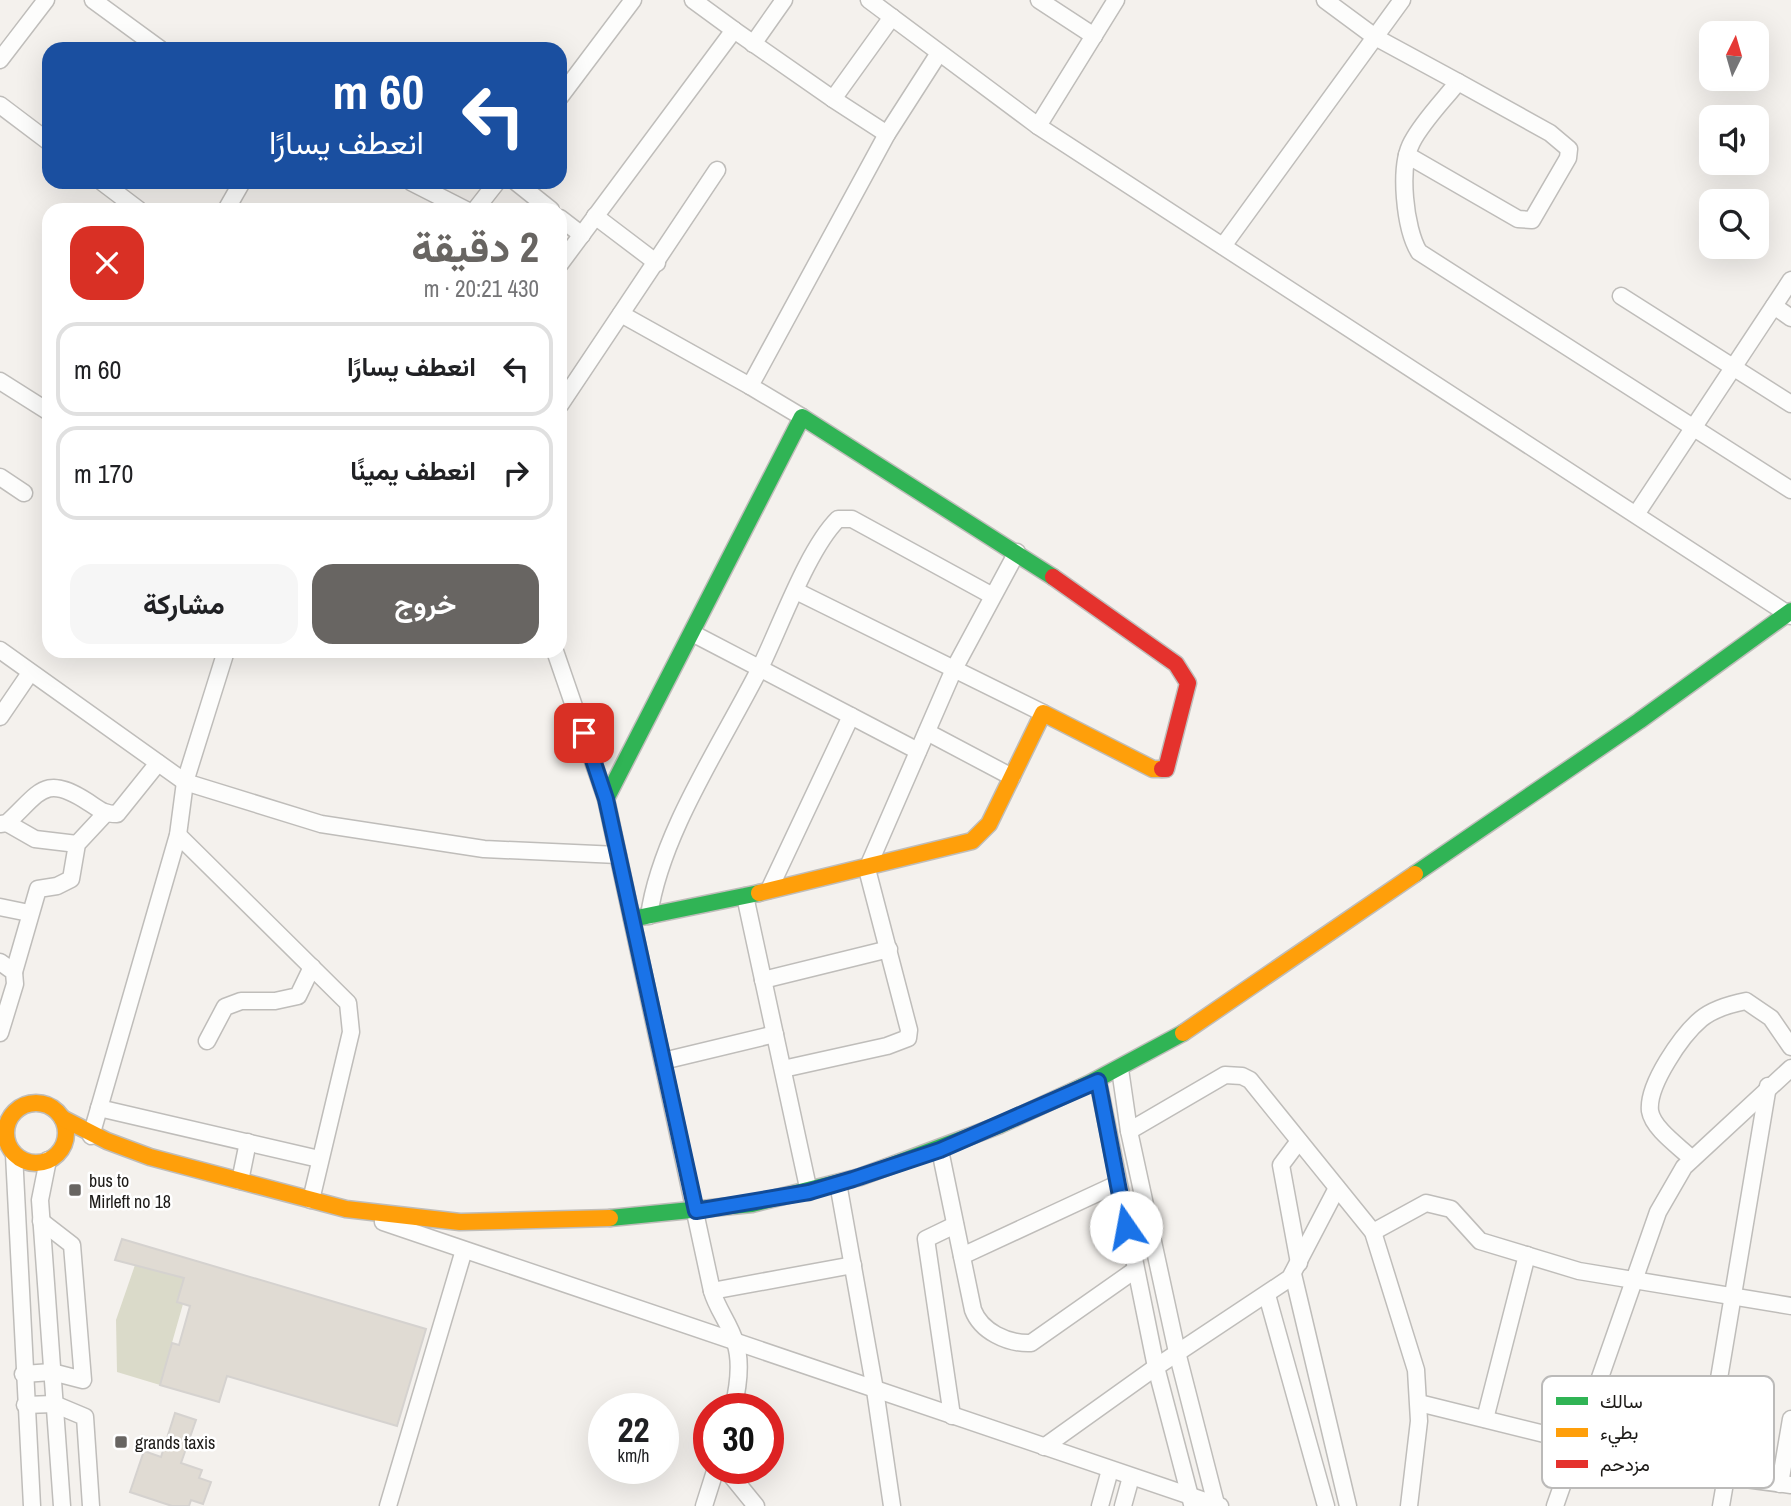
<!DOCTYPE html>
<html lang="ar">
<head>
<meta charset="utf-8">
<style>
	:root { --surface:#fff; --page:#f6f6f6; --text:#202124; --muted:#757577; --line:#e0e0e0; --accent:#686562 }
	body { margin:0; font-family:"Archivo Narrow",Vazirmatn,sans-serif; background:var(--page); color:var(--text); direction:rtl; height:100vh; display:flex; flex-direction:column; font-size:26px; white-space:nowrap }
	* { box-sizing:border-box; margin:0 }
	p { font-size:23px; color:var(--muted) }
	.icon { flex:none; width:38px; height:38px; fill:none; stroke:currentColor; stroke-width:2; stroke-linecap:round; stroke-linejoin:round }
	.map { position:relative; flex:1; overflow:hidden; direction:ltr }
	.drawer { position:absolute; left:42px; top:203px; width:525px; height:455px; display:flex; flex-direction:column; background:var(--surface); border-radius:21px; box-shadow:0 7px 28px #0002; direction:rtl }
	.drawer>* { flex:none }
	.guide { position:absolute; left:42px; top:42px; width:525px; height:147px; border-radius:21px; box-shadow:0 7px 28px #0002; direction:rtl; background:#1a4fa0; color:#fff; overflow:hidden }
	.needle { width:46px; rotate:5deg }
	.tools { position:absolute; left:1699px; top:21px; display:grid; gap:14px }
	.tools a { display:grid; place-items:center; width:70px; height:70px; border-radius:14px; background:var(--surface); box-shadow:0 7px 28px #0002; font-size:35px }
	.speed { position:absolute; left:588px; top:1393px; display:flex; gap:14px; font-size:35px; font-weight:700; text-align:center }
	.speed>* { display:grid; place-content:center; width:91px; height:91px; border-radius:50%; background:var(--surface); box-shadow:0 7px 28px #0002; line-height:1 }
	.speed small { font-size:18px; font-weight:400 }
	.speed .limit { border:10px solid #d22; background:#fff; color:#111 }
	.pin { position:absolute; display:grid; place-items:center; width:60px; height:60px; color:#fff; margin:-30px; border-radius:14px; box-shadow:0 4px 10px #0006 }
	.me { position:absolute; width:77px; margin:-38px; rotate:348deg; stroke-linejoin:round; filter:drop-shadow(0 0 5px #0008) }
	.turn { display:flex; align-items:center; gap:24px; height:147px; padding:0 28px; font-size:32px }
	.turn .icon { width:91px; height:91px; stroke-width:2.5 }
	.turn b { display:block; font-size:49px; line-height:60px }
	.round { display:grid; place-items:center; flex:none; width:74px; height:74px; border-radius:21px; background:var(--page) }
	.headline { display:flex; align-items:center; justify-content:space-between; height:119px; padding:0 28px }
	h1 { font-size:42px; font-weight:700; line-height:52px; color:var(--accent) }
	.button { display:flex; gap:14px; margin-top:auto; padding:14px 28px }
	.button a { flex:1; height:80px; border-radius:21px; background:var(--accent); color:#fff; font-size:28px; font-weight:700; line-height:80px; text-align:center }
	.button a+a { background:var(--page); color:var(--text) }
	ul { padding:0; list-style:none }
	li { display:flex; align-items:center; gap:21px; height:94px; margin:0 14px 10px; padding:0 14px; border:4px solid var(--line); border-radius:21px }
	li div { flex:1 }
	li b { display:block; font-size:26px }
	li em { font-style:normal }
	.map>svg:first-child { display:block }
	.green { fill:#dadac9 }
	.building { fill:#e0dbd3; stroke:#d5d2cf; stroke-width:2 }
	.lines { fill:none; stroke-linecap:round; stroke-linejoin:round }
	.street-casing { stroke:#bfbdba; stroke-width:19 }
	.fast-casing { stroke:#bfbdba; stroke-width:19 }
	.slow-casing { stroke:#bfbdba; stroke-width:19 }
	.jam-casing { stroke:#bfbdba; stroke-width:19 }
	.street { stroke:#fdfdfc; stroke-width:16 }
	.fast { stroke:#30b455; stroke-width:16 }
	.slow { stroke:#ff9f0a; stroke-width:16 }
	.jam { stroke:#e5322d; stroke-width:16 }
	.route-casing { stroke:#114b97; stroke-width:18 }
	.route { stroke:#1a73e8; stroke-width:12 }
	.poi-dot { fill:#686562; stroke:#fff; stroke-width:2.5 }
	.labels { text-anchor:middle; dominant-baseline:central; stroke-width:5; stroke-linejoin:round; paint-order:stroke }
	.poi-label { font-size:18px; fill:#1c1a17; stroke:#fff; text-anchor:start }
	.key { fill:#fff; stroke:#bbbab9; stroke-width:2 }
	.key-label { font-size:19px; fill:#1c1a17 }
</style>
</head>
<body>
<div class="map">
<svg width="1791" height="1506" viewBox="0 0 1791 1506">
	<rect width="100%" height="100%" fill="#f4f1ed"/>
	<path class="green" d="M135 1265 184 1278 177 1301 183 1304 160 1385 117 1372 116 1320Z"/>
	<g class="building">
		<path d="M122 1239 426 1329 397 1426 227 1376 219 1402 160 1385 172 1343 179 1345 190 1306 177 1302 184 1278 115 1260Z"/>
		<path d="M175 1413 196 1420 181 1463 202 1470 199 1478 211 1482 203 1504 191 1500 189 1506H172L130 1492 144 1451 161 1457Z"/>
	</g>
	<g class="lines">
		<g class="street-casing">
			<g id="street">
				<path d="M93 0 160 49"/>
				<path d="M693 0 734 30"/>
				<path d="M869 0 1038 126 1791 616"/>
				<path d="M1039 0 1094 36"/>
				<path d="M1325 0 1375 37 1458 82C1443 101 1423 121 1412 142 1398 167 1405 229 1419 252L1791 490"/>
				<path d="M753 44 784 0"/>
				<path d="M0 60 46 0"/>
				<path d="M560 97 633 0"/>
				<path d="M833 99 887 134"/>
				<path d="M0 105 49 142"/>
				<path d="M1038 126 1116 0"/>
				<path d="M1407 155 1518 219 1532 220 1568 158 1569 149 1550 133 1458 82"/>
				<path d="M102 182 139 210"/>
				<path d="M411 182 466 210"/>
				<path d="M516 182 551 210"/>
				<path d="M226 210 242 182"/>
				<path d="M475 210 497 182"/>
				<path d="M595 216 657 263"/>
				<path d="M560 218 582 235"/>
				<path d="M1223 246 1402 0"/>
				<path d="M560 264 734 30 833 99 892 17"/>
				<path d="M1621 296 1791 404"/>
				<path d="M1774 306 1791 318"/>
				<path d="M621 314 750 386"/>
				<path d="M0 381 49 412"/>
				<path d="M560 405 717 170"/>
				<path d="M802 417 750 386 887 134 939 53"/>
				<path d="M0 477 24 493"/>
				<path d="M1637 513 1791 280"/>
				<path d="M796 591 1043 713"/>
				<path d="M692 633 918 751"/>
				<path d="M0 650 185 782 321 824 484 849 618 855"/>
				<path d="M555 651 606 799 712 1291C717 1309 730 1324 735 1342 742 1362 738 1388 733 1409"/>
				<path d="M0 717 30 673"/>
				<path d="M927 732 1012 777"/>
				<path d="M7 823 35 839 77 844"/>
				<path d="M0 824 7 823C40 793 44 773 88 802 99 809 103 814 117 814L158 763"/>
				<path d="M178 835 348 1003 351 1032 311 1200"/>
				<path d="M769 890 851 716"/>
				<path d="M745 896 809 1192"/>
				<path d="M0 907 29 913"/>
				<path d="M649 916C660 835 722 743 759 670 780 628 807 550 838 519H852L991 595"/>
				<path d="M0 962 14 972 15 984 0 1033"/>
				<path d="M14 972 38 889 57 886 71 879 77 844 105 814"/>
				<path d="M763 980 889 949"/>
				<path d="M207 1041 225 1007 241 1001H275L298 996 312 967"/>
				<path d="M663 1061 775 1034"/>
				<path d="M783 1069 887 1046 908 1038 909 1030 867 869 954 669 1017 552"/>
				<path d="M1120 1069 1129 1131"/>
				<path d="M1098 1081 1156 1367 1192 1504"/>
				<path d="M99 1108 319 1159"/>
				<path d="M91 1136 178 835 185 782 226 651"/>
				<path d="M940 1150 973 1310C981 1331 1007 1344 1031 1343L1135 1270"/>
				<path d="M14 1154 32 1506"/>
				<path d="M1692 1159C1680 1147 1653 1129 1650 1111 1647 1085 1682 1035 1701 1019 1713 1009 1731 1004 1746 1001L1771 1018 1791 1047"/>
				<path d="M48 1160 40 1200 62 1506"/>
				<path d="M240 1181 248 1142"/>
				<path d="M838 1183 875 1390 892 1506"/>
				<path d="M383 1222 1220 1506"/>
				<path d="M1373 1232 1426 1203 1451 1209 1480 1241 1579 1271 1791 1306"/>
				<path d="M962 1256 1117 1184"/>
				<path d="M1299 1263 1281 1165 1299 1141"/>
				<path d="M1293 1274 1348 1506"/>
				<path d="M712 1291 853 1265"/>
				<path d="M1267 1295 1326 1506"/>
				<path d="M23 1374 52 1372 83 1380 72 1245 41 1221"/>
				<path d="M1419 1403 1577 1442"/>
				<path d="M25 1405 54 1404 85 1417 91 1506"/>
				<path d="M952 1416 926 1239 955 1225"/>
				<path d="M1485 1419 1527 1255"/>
				<path d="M1044 1447 1156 1367 1290 1278 1337 1188"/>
				<path d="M1572 1456 1791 1485"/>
				<path d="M725 1468 756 1506"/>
				<path d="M1703 1474 1768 1086"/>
				<path d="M1780 1484 1791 1419"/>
				<path d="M1216 1504 1177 1352 1129 1131 1225 1075 1242 1076 1250 1080 1373 1232 1416 1370 1419 1421 1409 1506"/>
				<path d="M388 1506 464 1250"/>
				<path d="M704 1506 716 1468"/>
				<path d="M1100 1506 1110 1470"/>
				<path d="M1123 1506 1131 1477"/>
				<path d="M1555 1506 1658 1212 1684 1167 1791 1068"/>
				<path d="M1721 1506 1726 1477"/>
			</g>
		</g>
		<g class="fast-casing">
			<g id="fast">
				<path d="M606 799 802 417 1053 577"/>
				<path d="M1415 874 1639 721 1791 611"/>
				<path d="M632 919 759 893"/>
				<path d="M610 1218 752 1204 860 1177 1000 1125 1090 1083 1183 1033"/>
			</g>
		</g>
		<g class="slow-casing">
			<g id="slow">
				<path d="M759 893 972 841 989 824 1043 713 1153 769H1162"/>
				<path d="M1183 1033 1415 874"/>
				<circle cx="36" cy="1133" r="30"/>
				<path d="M62 1118 107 1141 150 1157 346 1209 460 1222 610 1218"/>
			</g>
		</g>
		<g class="jam-casing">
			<path id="jam" d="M1053 577 1176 664 1188 683 1166 769H1162"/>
		</g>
		<use href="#street" class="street"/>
		<use href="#fast" class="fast"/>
		<use href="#slow" class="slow"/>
		<use href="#jam" class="jam"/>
	</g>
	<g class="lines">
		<g class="route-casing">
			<path id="route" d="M584 733 606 799 696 1211 809 1192 853 1179 940 1150 1098 1081 1126 1227"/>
		</g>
		<use href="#route" class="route"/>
	</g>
	<g class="poi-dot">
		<rect x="68" y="1183" width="14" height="14" rx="3.5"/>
		<rect x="114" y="1435" width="14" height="14" rx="3.5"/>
	</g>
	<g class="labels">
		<g class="poi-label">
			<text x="89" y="1180">bus to<tspan x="89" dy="21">Mirleft no 18</tspan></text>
			<text x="135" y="1442">grands taxis</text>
		</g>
	</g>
	<rect x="1542" y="1376" width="232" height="112" rx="10" class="key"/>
	<rect x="1556" y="1397" width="32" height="8" fill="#30b455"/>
	<rect x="1556" y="1428" width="32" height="9" fill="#ff9f0a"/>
	<rect x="1556" y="1460" width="32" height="8" fill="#e5322d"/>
	<g class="key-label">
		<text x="1600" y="1408">سالك</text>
		<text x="1600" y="1439">بطيء</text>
		<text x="1600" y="1471">مزدحم</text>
	</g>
</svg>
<div class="tools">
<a><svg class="needle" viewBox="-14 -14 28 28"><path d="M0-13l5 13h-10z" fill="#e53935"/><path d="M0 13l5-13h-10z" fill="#757577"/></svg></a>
<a><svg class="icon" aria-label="sound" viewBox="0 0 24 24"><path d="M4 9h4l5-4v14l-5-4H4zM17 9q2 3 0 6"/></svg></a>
<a><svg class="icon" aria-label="search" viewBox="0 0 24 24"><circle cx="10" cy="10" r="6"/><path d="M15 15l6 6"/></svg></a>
</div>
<div class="speed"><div>22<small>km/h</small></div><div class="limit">30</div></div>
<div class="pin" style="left:584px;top:733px;background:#d93025"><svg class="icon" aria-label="arrive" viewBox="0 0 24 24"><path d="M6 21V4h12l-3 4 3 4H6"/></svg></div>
<svg class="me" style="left:1126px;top:1227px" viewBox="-20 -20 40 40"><circle r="19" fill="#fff"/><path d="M0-13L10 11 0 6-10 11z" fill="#1a73e8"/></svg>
<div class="guide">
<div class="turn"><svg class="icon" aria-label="left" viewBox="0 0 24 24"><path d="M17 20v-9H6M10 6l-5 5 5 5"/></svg><div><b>60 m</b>انعطف يسارًا</div></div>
</div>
<section class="drawer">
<div class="headline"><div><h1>2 دقيقة</h1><p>430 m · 20:21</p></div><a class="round" style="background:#d93025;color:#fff"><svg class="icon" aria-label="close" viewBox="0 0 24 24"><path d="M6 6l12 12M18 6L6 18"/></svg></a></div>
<ul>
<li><svg class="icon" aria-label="left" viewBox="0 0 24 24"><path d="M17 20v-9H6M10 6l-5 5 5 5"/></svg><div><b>انعطف يسارًا</b></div><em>60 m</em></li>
<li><svg class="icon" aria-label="right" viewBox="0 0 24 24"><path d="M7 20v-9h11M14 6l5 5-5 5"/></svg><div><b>انعطف يمينًا</b></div><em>170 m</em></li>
</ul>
<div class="button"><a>خروج</a><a>مشاركة</a></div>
</section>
</div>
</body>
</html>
